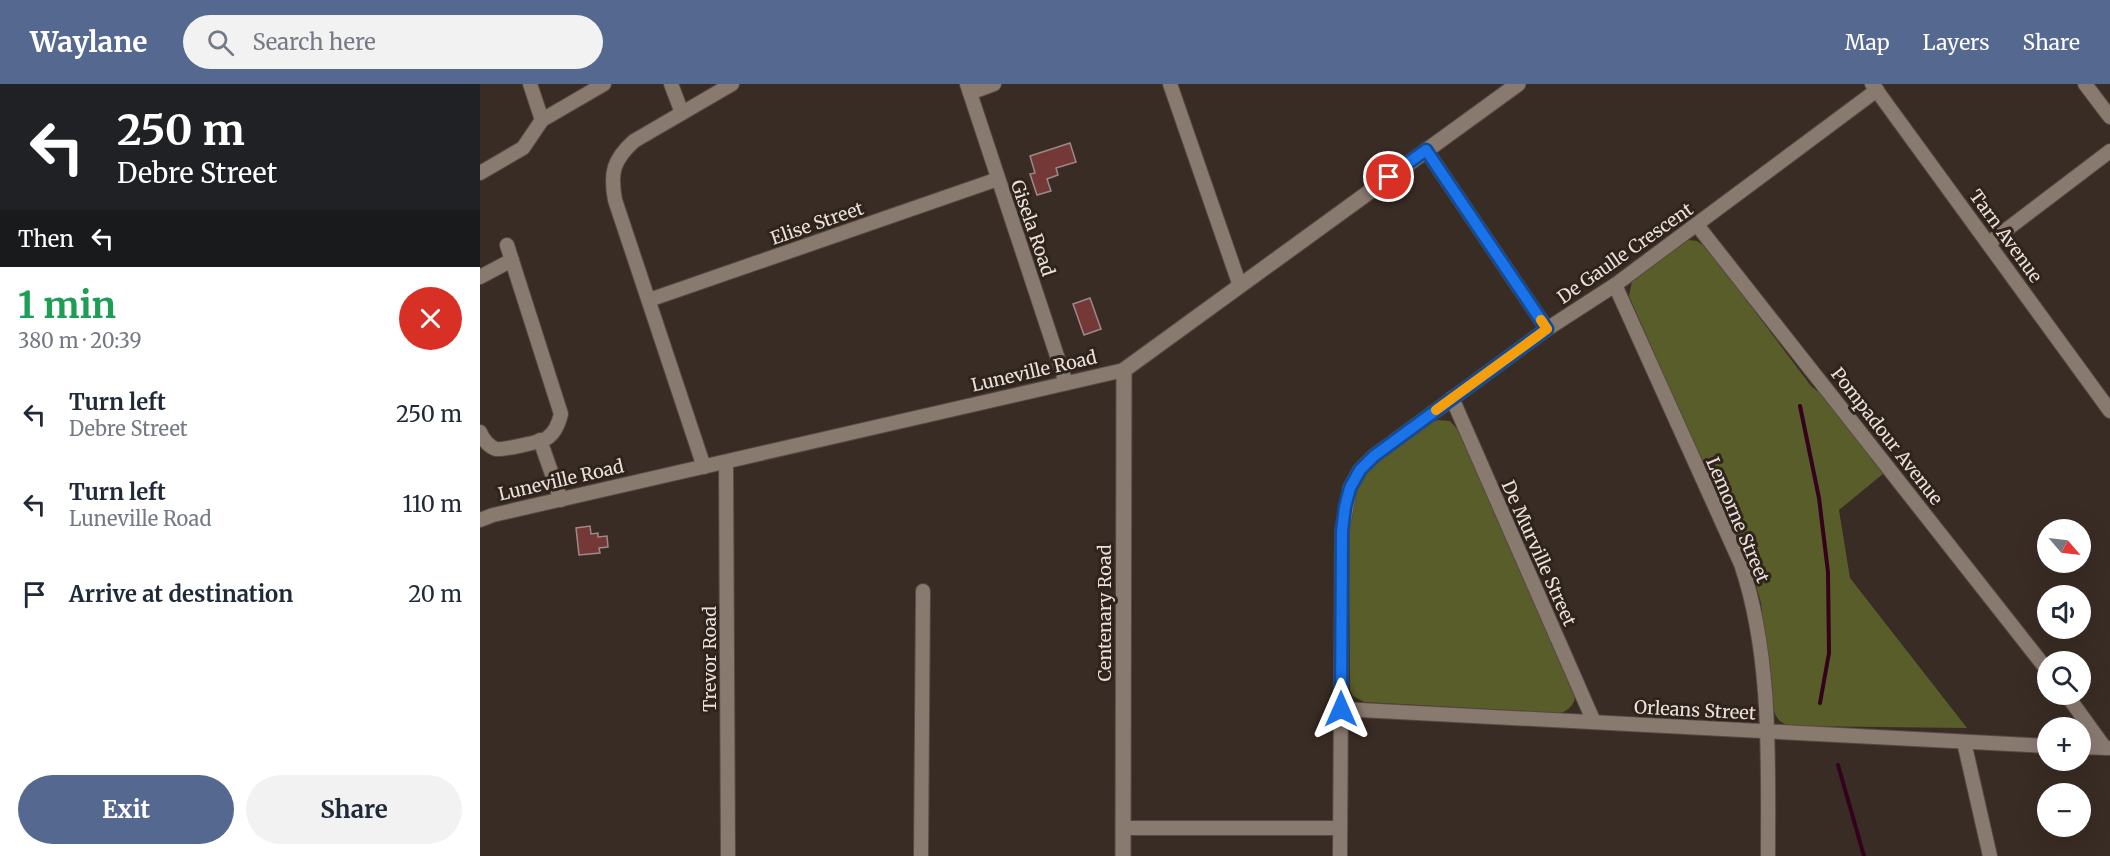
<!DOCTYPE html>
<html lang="en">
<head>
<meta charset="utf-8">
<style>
	:root { --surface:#fff; --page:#f2f2f3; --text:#1f2937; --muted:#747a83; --accent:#556890 }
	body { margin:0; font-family:Merriweather,serif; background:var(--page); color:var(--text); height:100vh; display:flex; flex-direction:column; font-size:22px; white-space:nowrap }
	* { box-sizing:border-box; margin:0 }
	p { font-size:20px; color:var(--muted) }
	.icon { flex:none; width:33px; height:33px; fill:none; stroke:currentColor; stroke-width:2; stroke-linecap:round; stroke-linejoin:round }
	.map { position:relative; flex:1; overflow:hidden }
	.drawer { display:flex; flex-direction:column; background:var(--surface); width:480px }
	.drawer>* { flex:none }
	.hud { background:#202124; color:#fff; overflow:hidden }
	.needle { width:39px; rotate:118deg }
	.tools { position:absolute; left:1557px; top:435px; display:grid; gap:12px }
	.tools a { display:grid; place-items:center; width:54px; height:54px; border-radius:50%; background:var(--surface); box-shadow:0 6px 24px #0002; font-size:30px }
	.pin { position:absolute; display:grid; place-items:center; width:51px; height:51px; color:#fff; margin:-26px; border:3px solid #fff; border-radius:50%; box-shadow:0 2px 6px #0007 }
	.me { position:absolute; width:66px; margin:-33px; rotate:0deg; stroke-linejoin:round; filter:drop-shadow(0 0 4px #0008) }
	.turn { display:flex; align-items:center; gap:21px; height:126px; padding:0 18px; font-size:27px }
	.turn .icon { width:78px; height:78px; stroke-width:2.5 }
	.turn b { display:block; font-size:42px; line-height:51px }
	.then { display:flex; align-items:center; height:57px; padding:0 18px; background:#0003; gap:12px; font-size:22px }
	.round { display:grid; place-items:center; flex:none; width:63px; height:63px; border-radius:32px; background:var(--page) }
	.head { display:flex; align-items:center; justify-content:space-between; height:102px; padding:0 18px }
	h1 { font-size:36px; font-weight:700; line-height:45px; color:#1e9e55 }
	.primary-button { display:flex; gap:12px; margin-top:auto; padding:12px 18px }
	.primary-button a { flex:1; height:69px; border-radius:36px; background:var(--accent); color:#fff; font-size:24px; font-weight:700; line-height:69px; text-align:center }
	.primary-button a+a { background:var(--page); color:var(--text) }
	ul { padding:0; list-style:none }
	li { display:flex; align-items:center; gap:18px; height:90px; padding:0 18px }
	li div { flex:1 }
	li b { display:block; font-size:22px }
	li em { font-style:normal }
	header { display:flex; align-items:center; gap:36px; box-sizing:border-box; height:84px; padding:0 30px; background:var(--accent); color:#fff }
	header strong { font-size:28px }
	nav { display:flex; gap:33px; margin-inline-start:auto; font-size:21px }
	.search { width:420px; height:54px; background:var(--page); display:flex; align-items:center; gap:15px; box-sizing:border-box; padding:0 21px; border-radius:33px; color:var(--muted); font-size:22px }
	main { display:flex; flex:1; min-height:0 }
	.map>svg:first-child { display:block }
	.green { fill:#595d29 }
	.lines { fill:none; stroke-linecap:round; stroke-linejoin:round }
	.stream { stroke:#34021c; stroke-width:4 }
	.building { fill:#743937; stroke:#9d8987; stroke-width:1.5 }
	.minor-casing { stroke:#554a43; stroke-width:16 }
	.tertiary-casing { stroke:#554a43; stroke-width:17 }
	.minor { stroke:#897a70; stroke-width:14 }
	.tertiary { stroke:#897a70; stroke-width:15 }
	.route-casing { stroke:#114b97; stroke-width:15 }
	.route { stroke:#1a73e8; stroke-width:10 }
	.slow { stroke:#f59e0b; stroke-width:10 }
	.labels { text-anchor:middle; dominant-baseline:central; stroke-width:6; stroke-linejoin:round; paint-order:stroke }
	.street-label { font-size:18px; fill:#eae1dc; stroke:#2f231b }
</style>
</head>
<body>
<header>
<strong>Waylane</strong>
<div class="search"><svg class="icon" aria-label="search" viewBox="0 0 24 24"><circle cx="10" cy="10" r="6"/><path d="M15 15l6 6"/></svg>Search here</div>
<nav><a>Map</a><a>Layers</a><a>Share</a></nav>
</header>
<main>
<section class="drawer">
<div class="hud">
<div class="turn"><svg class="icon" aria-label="left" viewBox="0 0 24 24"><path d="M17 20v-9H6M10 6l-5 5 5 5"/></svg><div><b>250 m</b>Debre Street</div></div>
<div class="then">Then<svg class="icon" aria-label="left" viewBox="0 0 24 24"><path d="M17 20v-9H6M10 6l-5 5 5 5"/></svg></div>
</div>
<div class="head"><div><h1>1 min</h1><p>380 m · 20:39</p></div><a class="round" style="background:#d93025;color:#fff"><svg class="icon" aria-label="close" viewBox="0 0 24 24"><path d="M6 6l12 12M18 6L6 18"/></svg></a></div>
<ul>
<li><svg class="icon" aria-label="left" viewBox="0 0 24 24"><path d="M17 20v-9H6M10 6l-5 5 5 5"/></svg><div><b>Turn left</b><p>Debre Street</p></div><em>250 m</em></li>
<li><svg class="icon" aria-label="left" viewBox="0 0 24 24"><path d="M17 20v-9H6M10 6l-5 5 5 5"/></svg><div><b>Turn left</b><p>Luneville Road</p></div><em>110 m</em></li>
<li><svg class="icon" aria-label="arrive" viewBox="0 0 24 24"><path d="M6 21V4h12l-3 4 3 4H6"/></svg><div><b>Arrive at destination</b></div><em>20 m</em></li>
</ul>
<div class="primary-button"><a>Exit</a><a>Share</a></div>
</section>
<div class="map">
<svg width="1630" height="772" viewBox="0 0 1630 772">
	<rect width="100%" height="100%" fill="#392c24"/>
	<g class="green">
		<path d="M1209 156 1217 157 1227 164 1331 302 1337 307 1339 306 1404 389 1359 426 1370 494 1487 644 1313 642C1299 640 1295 633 1292 620L1281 519 1276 501 1149 212 1152 197 1156 192 1202 158Z"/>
		<path d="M958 336 970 337 978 346 1094 605C1097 617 1092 625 1080 629L884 618 873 612 870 606 869 432 876 403 888 386 899 377 949 340Z"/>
	</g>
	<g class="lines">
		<g class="stream">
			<path d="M1320 322 1339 414 1348 488 1349 569 1340 619"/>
			<path d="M1358 681 1384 772"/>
		</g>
	</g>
	<g class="building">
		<path d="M590 59 596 78 576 84 578 91 567 95 571 107 557 111 550 90 555 89 550 72Z"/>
		<path d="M610 214 621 245 604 251 593 220Z"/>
		<path d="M110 442 111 450 118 449V453L127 452 128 463 119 464 120 469 99 471 96 444Z"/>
	</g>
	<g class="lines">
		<g class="minor-casing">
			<g id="minor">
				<path d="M50 0 62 36"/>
				<path d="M191 0 202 29"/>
				<path d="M487 0 586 299"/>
				<path d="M690 0 760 202"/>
				<path d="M1392 0 1630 327"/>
				<path d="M1605 0 1630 33"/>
				<path d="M490 9 514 0"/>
				<path d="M946 66 1067 245"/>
				<path d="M0 89 43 64 62 36 124 0"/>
				<path d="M1217 141 1568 587"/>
				<path d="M1509 159 1630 67"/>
				<path d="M0 193 32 176"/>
				<path d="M1135 201 1261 480C1292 571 1288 677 1288 772"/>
				<path d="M169 216 518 95"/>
				<path d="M972 314 1114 638"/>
				<path d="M0 348C3 355 8 362 16 365 23 366 61 358 67 354 75 349 79 338 81 330L27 161"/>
				<path d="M60 356 81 416"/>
				<path d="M246 379 248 772"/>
				<path d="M224 383 135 116C130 89 133 76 154 57L252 0"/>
				<path d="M0 436 13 431 644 286"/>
				<path d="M1586 610 1625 664"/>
				<path d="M861 625 1568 662"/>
				<path d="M1484 658 1510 772"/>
				<path d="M1600 663 1630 664"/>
				<path d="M643 744H860"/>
				<path d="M441 772 443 507"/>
				<path d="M860 772 862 447 870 404 880 386 894 372 1067 245 1135 201 1397 6"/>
			</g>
		</g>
		<g class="tertiary-casing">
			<path id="tertiary" d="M643 772 644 286 1038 0"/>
		</g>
		<use href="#minor" class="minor"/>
		<use href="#tertiary" class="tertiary"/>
	</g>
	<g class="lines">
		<g class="route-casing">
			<path id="route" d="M861 625 862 447 865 423 870 404 880 386 894 372 1067 245 946 66 909 93"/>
		</g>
		<use href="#route" class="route"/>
		<path class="slow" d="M956 326 1067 245 1061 236"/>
	</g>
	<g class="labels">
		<g class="street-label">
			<text transform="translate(337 139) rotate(-19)">Elise Street</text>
			<text transform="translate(553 144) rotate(71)">Gisela Road</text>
			<text transform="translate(1526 152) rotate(54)">Tarn Avenue</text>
			<text transform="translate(1145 169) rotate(-35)">De Gaulle Crescent</text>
			<text transform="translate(554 287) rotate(-13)">Luneville Road</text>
			<text transform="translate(1407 352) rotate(52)">Pompadour Avenue</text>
			<text transform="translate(81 396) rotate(-13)">Luneville Road</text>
			<text transform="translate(1258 436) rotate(67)">Lemorne Street</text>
			<text transform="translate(1059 469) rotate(66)">De Murville Street</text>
			<text transform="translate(624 529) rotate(-90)">Centenary Road</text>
			<text transform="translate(229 575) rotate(-90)">Trevor Road</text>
			<text transform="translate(1215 626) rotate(3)">Orleans Street</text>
		</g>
	</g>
</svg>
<div class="tools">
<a><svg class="needle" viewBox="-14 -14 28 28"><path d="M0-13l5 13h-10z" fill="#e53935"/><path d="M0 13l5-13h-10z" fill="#747a83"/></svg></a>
<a><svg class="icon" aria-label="sound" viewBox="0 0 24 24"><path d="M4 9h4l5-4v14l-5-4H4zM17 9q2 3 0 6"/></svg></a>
<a><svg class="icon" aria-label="search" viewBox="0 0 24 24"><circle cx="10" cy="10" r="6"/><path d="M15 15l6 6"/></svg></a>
<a>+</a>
<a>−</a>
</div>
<div class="pin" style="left:909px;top:93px;background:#d93025"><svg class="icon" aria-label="arrive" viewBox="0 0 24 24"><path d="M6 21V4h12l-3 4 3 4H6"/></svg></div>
<svg class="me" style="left:861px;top:625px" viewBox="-20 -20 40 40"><path d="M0-17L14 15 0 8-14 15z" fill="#1a73e8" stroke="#fff" stroke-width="4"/></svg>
</div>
</main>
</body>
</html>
